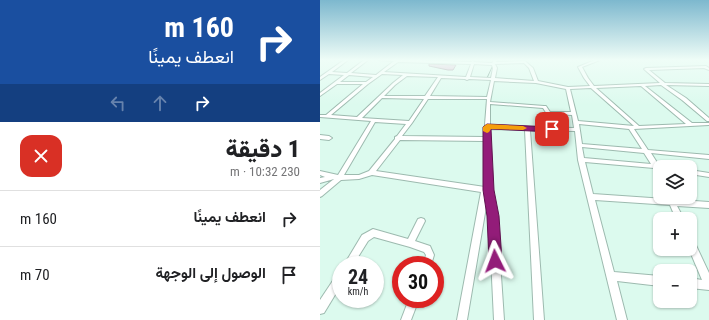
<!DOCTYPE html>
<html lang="ar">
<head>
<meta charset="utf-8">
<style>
	:root { --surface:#fff; --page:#f2f2f2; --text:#202124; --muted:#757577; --line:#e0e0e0 }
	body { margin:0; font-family:"Roboto Condensed",Vazirmatn,sans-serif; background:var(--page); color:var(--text); direction:rtl; height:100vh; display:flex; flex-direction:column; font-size:15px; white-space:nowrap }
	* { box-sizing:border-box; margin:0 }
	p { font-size:13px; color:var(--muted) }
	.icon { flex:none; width:22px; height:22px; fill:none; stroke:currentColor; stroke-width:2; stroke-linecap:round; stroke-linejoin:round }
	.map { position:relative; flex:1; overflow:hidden; direction:ltr }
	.panel { display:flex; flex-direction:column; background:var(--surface); width:320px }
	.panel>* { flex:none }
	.guide { background:#1a4fa0; color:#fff; overflow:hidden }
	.buttons { position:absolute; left:333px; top:160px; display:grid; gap:8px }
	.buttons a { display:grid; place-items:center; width:44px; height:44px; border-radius:8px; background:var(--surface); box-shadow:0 1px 3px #0004; font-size:20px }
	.speed { position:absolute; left:12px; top:256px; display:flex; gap:8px; font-size:20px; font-weight:700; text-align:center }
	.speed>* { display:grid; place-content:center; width:52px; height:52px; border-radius:50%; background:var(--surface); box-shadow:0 1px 3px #0004; line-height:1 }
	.speed small { font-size:10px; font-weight:400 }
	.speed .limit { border:6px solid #d22; background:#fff; color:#111 }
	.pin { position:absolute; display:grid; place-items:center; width:34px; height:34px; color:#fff; margin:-17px; border-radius:8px; box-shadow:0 2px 6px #0006 }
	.me { position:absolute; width:44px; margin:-22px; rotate:357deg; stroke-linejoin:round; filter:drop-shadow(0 0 3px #0008) }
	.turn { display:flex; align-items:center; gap:14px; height:84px; padding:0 20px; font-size:18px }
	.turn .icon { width:52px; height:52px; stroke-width:2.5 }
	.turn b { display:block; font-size:28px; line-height:34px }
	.lanes { display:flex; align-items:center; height:38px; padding:0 20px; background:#0003; justify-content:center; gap:20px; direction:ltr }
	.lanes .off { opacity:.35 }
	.round { display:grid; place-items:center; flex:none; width:42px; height:42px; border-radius:12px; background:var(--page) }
	.overview { display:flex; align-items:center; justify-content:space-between; height:68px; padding:0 20px }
	h1 { font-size:24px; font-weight:800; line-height:30px }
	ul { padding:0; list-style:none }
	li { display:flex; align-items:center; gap:12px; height:56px; padding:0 20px; border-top:1px solid var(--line) }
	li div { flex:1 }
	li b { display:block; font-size:15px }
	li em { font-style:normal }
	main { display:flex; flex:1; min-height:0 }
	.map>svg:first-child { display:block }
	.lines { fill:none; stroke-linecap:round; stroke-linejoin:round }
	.stream { stroke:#5a8978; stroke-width:1 }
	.building { fill:#daa8ca; stroke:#897281 }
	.street-casing { stroke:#9dbaaf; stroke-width:2 }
	.street { fill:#fff; fill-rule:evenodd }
	.route { fill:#931c79; stroke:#60124f }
	.slow { fill:#f59e0b }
</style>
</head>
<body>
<main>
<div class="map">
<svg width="389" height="320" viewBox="0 0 389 320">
	<rect width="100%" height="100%" fill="#dcfaee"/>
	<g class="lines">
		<path class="stream" d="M167 78 173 65"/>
	</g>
	<path class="building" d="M109 64 136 65 133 70H128L109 66Z"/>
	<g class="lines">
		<g class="street-casing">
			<g id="street">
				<path d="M24 60H28L12 72 27 73 44 60H48L31 73 56 75 74 61 58 60H100L151 62 153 61 154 62 172 63 174 60H177L176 62 205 61 213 68 218 81 248 87 270 86 264 78 258 67 275 60H280L262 67 268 78 274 86 340 83 325 70 324 69 326 68 386 66 389 68V70L384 68 329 70 345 83 389 84V86L346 85 366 98 389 118V121H387L362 100 341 85 325 86 372 123H389V125L314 129 328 150 389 155V159L331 153 338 164 345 165 348 167H340V174H338L334 168 265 162 273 194 389 202V208L357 206 364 219H356L350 205 275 200 294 272 340 276V286L297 281 307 320H297L258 160 255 131 210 130 224 320H214L205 130 170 129 171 190 177 216 184 320H174L169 216 167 201 147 320H137L161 192 52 175 39 179 21 180 2 196 0 197V190L14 179 0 183V178L5 177 0 175V171L18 175 51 121 0 117V115H6L43 84H17L0 96V93L24 75 9 74 0 80V77ZM78 62 151 64 146 77 64 72ZM204 63 209 68 214 81 175 78 177 68 175 64ZM154 64 172 65 173 68 171 78 150 77ZM62 74 83 75 73 83 37 117 11 115 48 84ZM29 75 53 77 46 82H20ZM87 76 118 77 105 96H64L75 85ZM121 78 145 79 147 80 149 79 171 80 167 97 110 96ZM174 81 216 83 246 89 251 112H230L226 106H224L170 102ZM321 86 366 124 319 126 276 88ZM271 88 272 89 314 126 258 121 250 89ZM62 98 104 99 89 121 42 118ZM108 99H167L164 137 82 136 92 123ZM170 104 223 108 227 114H229L252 115 254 128 170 126ZM55 122 86 124 77 136 75 137V139L49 171 39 175H24ZM259 124 309 129 322 149 262 144ZM80 140 164 141 165 187 56 171ZM262 147 324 153 331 164 264 158Z"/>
				<path d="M0 135 9 136 12 138 9 140 0 139Z"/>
				<path d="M370 170 389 173V177L370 174Z"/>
				<path d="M101 218 104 219 105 221 95 241 110 246 114 255 111 265H103L106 255 104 252 90 247 54 237 48 241 33 265H24L42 235 53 229 88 239 98 219Z"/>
				<path d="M370 238 373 239 389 273V290L370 288V278L382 280 369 249H370Z"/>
				<path d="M21 271V285L4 313 0 314V300L18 273Z"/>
				<path d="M89 299H99L91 320H81Z"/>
			</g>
		</g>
		<use href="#street" class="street"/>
	</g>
	<linearGradient id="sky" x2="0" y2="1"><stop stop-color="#7db8ce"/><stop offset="0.57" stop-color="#effdf7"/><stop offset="1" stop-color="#effdf7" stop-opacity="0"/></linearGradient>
	<rect width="389" height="105" fill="url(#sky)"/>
	<path class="route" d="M167 124 232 127 236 129 232 132 171 129 174 190 179 216 182 261 180 265 175 267 171 265 169 261 167 216 163 190V127Z"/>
	<path class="slow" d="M167 124 203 126 207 128 203 130 171 129 169 132 167 133 163 131V127Z"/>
</svg>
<div class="buttons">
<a><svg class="icon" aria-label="layers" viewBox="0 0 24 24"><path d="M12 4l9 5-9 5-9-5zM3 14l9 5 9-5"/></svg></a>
<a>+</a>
<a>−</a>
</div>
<div class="speed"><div>24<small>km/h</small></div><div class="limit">30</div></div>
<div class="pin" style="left:232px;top:129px;background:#d93025"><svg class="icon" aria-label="arrive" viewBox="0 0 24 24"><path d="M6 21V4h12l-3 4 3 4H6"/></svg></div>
<svg class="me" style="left:175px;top:261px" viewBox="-20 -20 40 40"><path d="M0-17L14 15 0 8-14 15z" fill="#931c79" stroke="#fff" stroke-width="4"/></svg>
</div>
<section class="panel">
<div class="guide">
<div class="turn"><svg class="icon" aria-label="right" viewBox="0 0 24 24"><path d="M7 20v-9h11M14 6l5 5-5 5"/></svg><div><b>160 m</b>انعطف يمينًا</div></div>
<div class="lanes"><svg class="icon off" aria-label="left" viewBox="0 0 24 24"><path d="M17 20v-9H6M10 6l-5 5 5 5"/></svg><svg class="icon off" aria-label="ahead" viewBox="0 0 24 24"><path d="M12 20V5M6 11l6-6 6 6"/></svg><svg class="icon" aria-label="right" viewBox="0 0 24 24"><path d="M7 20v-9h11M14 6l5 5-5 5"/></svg></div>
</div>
<div class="overview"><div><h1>1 دقيقة</h1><p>230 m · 10:32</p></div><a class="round" style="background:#d93025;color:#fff"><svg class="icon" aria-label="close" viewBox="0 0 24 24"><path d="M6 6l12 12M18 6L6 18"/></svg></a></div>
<ul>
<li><svg class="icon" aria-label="right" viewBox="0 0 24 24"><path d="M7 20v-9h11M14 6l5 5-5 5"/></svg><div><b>انعطف يمينًا</b></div><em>160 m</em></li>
<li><svg class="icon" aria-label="arrive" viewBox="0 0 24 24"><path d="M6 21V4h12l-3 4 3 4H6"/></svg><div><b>الوصول إلى الوجهة</b></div><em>70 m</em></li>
</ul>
</section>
</main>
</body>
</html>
